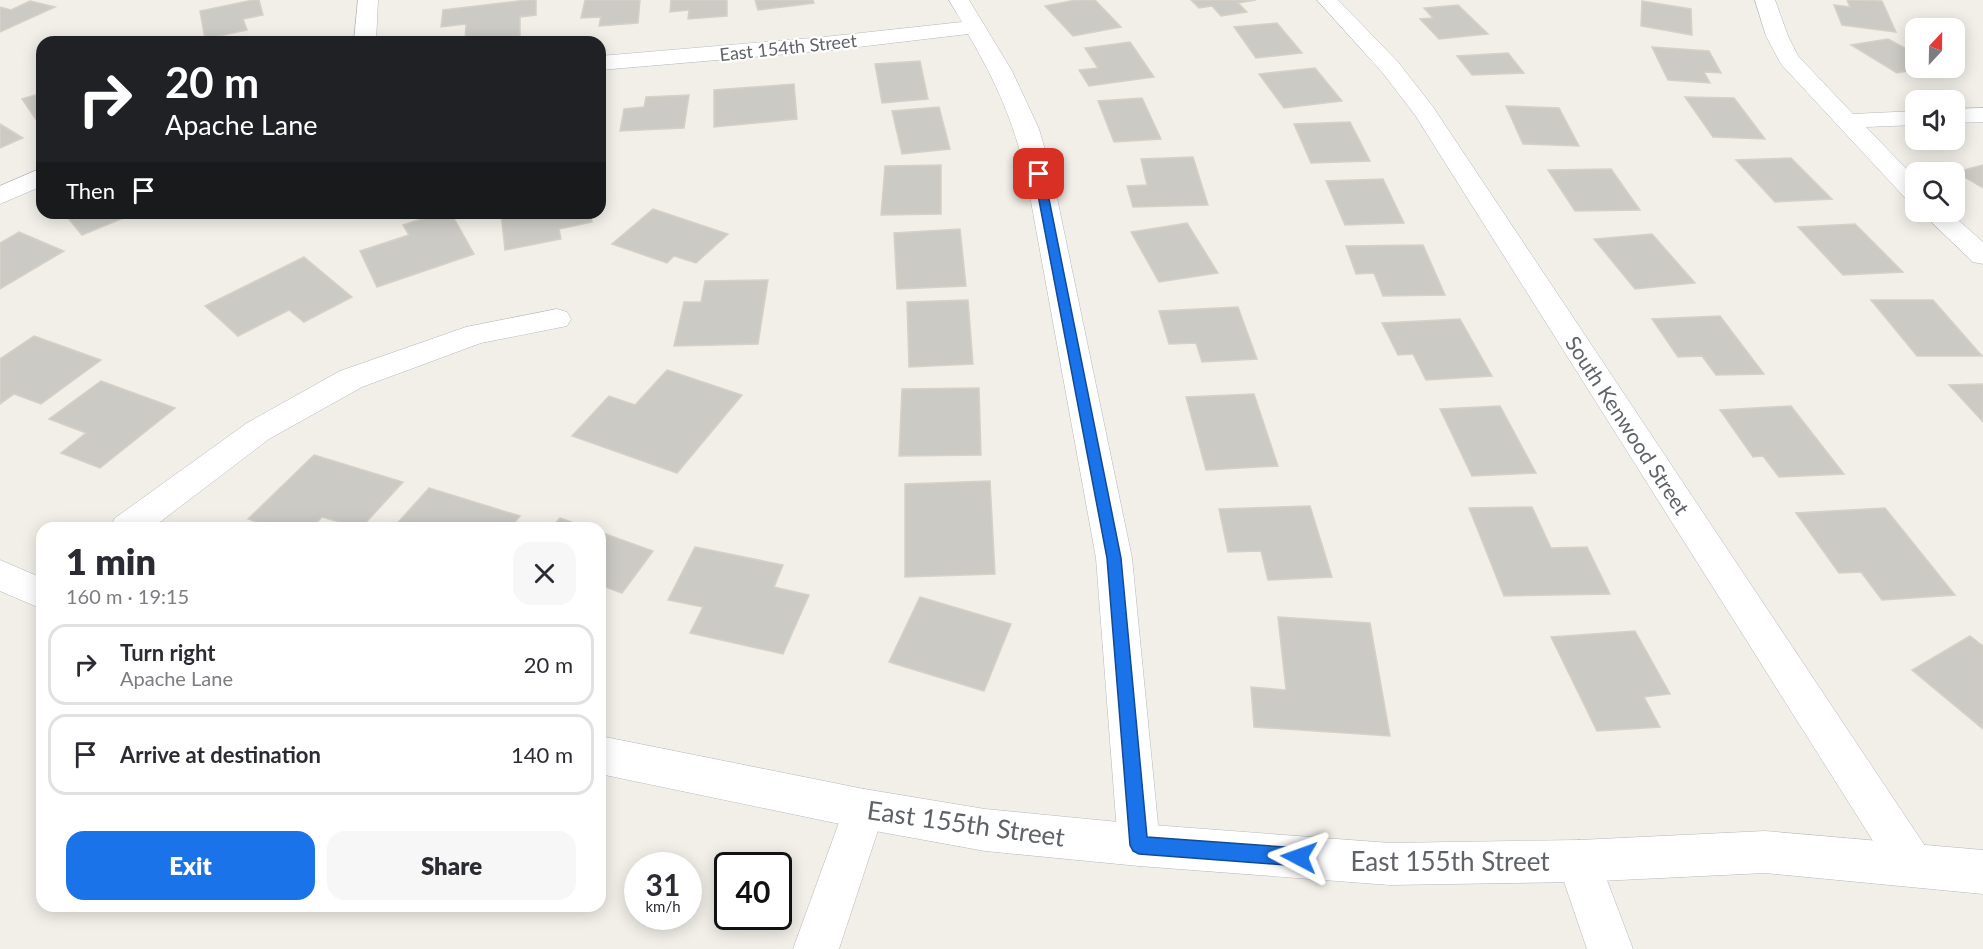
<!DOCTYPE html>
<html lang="en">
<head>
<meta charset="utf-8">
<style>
	:root { --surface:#fff; --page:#f7f7f7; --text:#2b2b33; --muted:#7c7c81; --line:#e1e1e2; --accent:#1a73e8 }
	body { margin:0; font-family:Lato,sans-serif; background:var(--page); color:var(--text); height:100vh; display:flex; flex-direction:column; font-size:22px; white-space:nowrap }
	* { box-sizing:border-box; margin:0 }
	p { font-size:20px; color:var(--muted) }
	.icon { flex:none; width:33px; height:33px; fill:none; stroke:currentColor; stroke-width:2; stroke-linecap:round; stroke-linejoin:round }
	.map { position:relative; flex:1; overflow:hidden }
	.sheet { position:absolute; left:36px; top:522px; width:570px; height:390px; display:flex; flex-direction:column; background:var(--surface); border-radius:18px; box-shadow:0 3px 15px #0003 }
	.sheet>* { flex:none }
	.guide { position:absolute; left:36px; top:36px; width:570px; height:183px; border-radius:18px; box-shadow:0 3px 15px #0003; background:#202124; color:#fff; overflow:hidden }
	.needle { width:39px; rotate:22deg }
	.buttons { position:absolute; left:1905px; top:18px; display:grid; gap:12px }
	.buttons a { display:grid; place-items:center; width:60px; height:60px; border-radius:12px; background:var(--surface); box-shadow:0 3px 15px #0003; font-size:30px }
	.speed { position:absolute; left:624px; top:852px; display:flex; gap:12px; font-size:30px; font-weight:700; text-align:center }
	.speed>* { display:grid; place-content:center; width:78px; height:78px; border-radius:50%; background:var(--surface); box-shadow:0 3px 15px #0003; line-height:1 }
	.speed small { font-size:15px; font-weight:400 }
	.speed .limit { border:3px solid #111; border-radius:9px; background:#fff; color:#111 }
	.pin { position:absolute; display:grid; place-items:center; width:51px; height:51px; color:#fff; margin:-26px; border-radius:12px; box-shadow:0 3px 9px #0006 }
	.me { position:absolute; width:66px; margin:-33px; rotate:274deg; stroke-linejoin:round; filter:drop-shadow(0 0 4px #0008) }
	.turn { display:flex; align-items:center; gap:21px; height:126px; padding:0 30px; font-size:27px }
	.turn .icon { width:78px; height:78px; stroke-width:2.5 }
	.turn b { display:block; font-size:42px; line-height:51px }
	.then { display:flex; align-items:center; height:57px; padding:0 30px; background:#0003; gap:12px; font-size:22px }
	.round { display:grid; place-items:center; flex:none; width:63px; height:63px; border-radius:18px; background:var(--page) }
	.headline { display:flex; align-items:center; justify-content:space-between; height:102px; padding:0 30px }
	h1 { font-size:36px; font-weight:800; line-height:45px }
	.cta { display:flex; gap:12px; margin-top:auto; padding:12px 30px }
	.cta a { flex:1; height:69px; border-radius:18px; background:var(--accent); color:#fff; font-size:24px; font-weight:800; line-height:69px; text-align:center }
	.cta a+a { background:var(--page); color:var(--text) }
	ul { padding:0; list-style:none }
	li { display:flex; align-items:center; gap:18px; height:81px; margin:0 12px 9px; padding:0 18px; border:3px solid var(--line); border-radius:18px }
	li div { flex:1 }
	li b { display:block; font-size:22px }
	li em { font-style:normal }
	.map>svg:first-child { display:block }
	.building { fill:#cccac5; stroke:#d6d1c6; stroke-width:1.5 }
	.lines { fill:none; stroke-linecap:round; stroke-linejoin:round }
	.minor-casing { stroke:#b5b8bc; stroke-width:1 }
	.tertiary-casing { stroke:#b5b8bc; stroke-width:1 }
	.minor { fill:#fff; fill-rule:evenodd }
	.tertiary { fill:#fff; fill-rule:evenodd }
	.route { fill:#1a73e8; stroke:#114b97; stroke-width:1.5 }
	.labels { text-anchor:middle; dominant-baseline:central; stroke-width:4.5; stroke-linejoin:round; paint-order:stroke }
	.far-street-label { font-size:18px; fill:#5f6368; stroke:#fff }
	.street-label { font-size:21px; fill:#5f6368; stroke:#fff }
	.near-street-label { font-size:26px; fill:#5f6368; stroke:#fff }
</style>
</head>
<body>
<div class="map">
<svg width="1983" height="949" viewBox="0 0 1983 949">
	<rect width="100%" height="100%" fill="#f1efe8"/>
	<g class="building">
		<path d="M253 0H259L263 15 243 19 247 30 205 39 200 11Z"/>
		<path d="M527 0H536V15L520 17V36L465 42 466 24 441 27 443 10Z"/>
		<path d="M585 0H640L638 23 599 26 601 17 581 18Z"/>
		<path d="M671 0H727V16L688 19 689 10 670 12Z"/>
		<path d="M755 0H813L814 3 758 10Z"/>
		<path d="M1076 0H1095L1121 27 1073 36 1045 6Z"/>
		<path d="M1191 0H1256L1238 3 1247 12 1221 16 1212 6 1199 8Z"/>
		<path d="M1847 0 1882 1 1896 32 1842 25 1834 5 1850 7Z"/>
		<path d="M30 1 55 7 0 32V7L11 10Z"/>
		<path d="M1642 1 1691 9 1692 35 1641 26Z"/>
		<path d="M1458 5 1488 34 1439 39 1420 19 1433 18 1424 8Z"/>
		<path d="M1277 23 1302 53 1256 58 1234 27Z"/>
		<path d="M1888 39 1916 54V68H1923L1897 73 1851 45Z"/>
		<path d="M1130 42 1154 77 1089 86 1079 70 1098 68 1085 48Z"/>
		<path d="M1652 47 1709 51 1721 73 1704 72 1710 83 1668 80Z"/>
		<path d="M1508 53 1524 73 1472 75 1457 56Z"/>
		<path d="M920 61 928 99 882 103 875 64Z"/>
		<path d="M1315 68 1342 101 1284 108 1259 74Z"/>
		<path d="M794 84 797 119 714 127V90Z"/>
		<path d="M42 93V119L37 121 22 99Z"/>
		<path d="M689 95 684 128 620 131 624 109 644 107 646 97Z"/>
		<path d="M1685 97 1734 98 1765 139 1713 137Z"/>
		<path d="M1142 98 1161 139 1114 142 1098 101Z"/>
		<path d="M1506 106 1559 108 1579 146 1523 144Z"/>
		<path d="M939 107 950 149 902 154 892 111Z"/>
		<path d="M1350 122 1370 161 1311 163 1294 124Z"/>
		<path d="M0 124 23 138 0 148Z"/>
		<path d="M1193 157 1208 205 1133 207 1127 186 1147 185 1141 159Z"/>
		<path d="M1791 158 1832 199 1775 202 1736 160Z"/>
		<path d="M941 165V214L881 215 885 166Z"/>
		<path d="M1983 165V188L1956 172Z"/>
		<path d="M1611 169 1640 210 1575 211 1548 170Z"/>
		<path d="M1383 179 1404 223 1345 225 1326 181Z"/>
		<path d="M653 209 728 234 696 263 674 256 667 263 612 244Z"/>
		<path d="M64 213H135L82 235Z"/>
		<path d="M440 213H451L474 254 377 287 360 251 409 235 403 225Z"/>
		<path d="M501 213H590L592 222 559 229 561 239 505 250Z"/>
		<path d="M1187 223 1218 273 1159 282 1131 232Z"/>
		<path d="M1855 224 1903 272 1843 275 1798 227Z"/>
		<path d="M960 229 966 286 897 289 894 233Z"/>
		<path d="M19 232 64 251 0 289V243Z"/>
		<path d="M1652 234 1695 283 1635 289 1594 239Z"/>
		<path d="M1423 245 1445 295 1383 296 1374 273 1356 274 1346 246Z"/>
		<path d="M304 257 352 297 304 322 289 310 238 336 205 306Z"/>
		<path d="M768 280 758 344 674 346 684 302H701L705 281Z"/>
		<path d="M968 300 973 364 909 367 907 302Z"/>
		<path d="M1871 300H1933L1982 356H1917Z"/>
		<path d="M1238 307 1257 359 1202 362 1196 343 1169 344 1159 311Z"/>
		<path d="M1720 316 1764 374 1716 375 1702 356 1678 357 1652 319Z"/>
		<path d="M1460 319 1492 376 1426 380 1413 354 1398 355 1382 323Z"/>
		<path d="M34 336 101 360 41 404 14 394 0 404V359Z"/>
		<path d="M667 370 742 395 677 473 572 436 609 396 635 405Z"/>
		<path d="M101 381 175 408 100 468 61 453 86 433 49 419Z"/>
		<path d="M1983 384V422L1949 385Z"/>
		<path d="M979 388 981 455 899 456 902 389Z"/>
		<path d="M1254 394 1278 466 1206 470 1186 397Z"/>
		<path d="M1500 406 1536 473 1472 476 1440 409Z"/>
		<path d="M1791 406 1844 474 1779 477 1763 456 1753 457 1720 410Z"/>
		<path d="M314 455 403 482 361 528 322 517 312 528H274L248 519Z"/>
		<path d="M990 481 995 574 905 577V484Z"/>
		<path d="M429 488 520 516 510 528H393Z"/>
		<path d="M1310 506 1332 577 1268 580 1261 551 1228 552 1219 509Z"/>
		<path d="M1532 507 1551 548 1587 547 1610 594 1504 596 1469 508Z"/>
		<path d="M1885 508 1955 595 1882 600 1861 572 1839 573 1796 513Z"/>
		<path d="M560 518 588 528H551Z"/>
		<path d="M600 532 653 551 622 593 600 585Z"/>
		<path d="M695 547 783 565 774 587 809 595 783 654 690 633 703 607 668 600Z"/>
		<path d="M920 597 1011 624 984 691 889 662Z"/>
		<path d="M1278 617 1370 623 1390 736 1254 727 1251 687 1286 690Z"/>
		<path d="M1635 631 1670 694 1644 697 1660 727 1597 731 1551 637Z"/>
		<path d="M1970 636 1983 646V729L1912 670Z"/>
	</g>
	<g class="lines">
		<g class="minor-casing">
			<g id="minor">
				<path d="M358 0H378L376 42H354Z"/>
				<path d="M949 0H969L1012 71 1039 129 1052 174 1132 558 1160 845 1154 860 1139 866 1124 860 1118 845 1096 558 1026 174C1013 120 996 82 968 34L824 51 600 70V56L824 37 962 22Z"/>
				<path d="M1317 0H1338L1398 62 1433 107 1927 849 1934 864 1927 879 1912 885 1897 879 1415 115 1382 72Z"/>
				<path d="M1755 0H1775L1788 36 1798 56 1853 114 1916 111V125L1866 127 1916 179V203L1907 200 1781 64 1766 36Z"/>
				<path d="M1983 108V122L1954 123V109Z"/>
				<path d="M42 168V186L0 204V186Z"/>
				<path d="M1921 212H1949L1983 242V264L1973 262Z"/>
				<path d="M557 309 567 312 571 319 567 326 481 343 362 387 269 439 152 528H110L115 518 247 423 340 371 466 327Z"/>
				<path d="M864 789 879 795 885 809 839 949H793L849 795Z"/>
				<path d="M1579 840 1594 846 1633 949H1587L1557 861 1564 846Z"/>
			</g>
		</g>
		<g class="tertiary-casing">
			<g id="tertiary">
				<path d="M0 560 42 578V609L0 591Z"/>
				<path d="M600 736 864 789 985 809 1139 824 1390 843 1579 840 1765 831 1983 850V894L1765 873 1579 882 1390 885 1139 866 985 851 864 829 600 774Z"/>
			</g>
		</g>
		<use href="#minor" class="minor"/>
		<use href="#tertiary" class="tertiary"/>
	</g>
	<path class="route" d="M1039 171 1044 174 1121 558 1147 837 1299 848 1305 851 1307 857 1305 863 1299 866 1139 854 1133 851 1130 845 1107 558 1034 174Z"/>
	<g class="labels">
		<g class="far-street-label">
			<text transform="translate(788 47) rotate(-6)">East 154th Street</text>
		</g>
		<g class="street-label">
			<text transform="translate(1628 425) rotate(57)">South Kenwood Street</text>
		</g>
		<g class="near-street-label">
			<text transform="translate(966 823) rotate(8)">East 155th Street</text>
			<text x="1450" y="861">East 155th Street</text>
		</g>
	</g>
</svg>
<div class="buttons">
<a><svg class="needle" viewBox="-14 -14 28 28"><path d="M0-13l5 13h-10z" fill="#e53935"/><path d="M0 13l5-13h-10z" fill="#7c7c81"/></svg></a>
<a><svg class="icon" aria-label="sound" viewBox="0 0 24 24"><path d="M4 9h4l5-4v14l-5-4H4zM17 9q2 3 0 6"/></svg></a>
<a><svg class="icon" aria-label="search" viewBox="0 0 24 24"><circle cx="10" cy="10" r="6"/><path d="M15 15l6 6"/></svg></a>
</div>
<div class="speed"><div>31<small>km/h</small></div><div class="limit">40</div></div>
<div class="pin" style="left:1039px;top:174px;background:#d93025"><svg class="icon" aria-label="arrive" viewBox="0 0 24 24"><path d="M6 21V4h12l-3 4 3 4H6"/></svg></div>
<svg class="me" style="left:1299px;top:857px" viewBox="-20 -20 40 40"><path d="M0-17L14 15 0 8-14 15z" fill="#1a73e8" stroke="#fff" stroke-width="4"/></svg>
<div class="guide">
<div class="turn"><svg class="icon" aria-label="right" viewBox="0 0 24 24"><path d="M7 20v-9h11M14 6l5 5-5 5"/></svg><div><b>20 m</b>Apache Lane</div></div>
<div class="then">Then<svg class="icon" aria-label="arrive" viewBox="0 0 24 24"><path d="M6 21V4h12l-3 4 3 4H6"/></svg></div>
</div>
<section class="sheet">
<div class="headline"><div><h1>1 min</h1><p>160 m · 19:15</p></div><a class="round"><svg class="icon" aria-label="close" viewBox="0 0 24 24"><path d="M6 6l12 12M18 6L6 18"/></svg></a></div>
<ul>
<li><svg class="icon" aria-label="right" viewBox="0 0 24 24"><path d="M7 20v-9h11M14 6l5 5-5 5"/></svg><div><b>Turn right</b><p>Apache Lane</p></div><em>20 m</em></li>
<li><svg class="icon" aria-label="arrive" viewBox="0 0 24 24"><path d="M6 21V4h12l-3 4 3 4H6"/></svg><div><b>Arrive at destination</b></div><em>140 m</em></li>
</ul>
<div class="cta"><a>Exit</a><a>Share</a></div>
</section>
</div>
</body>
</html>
